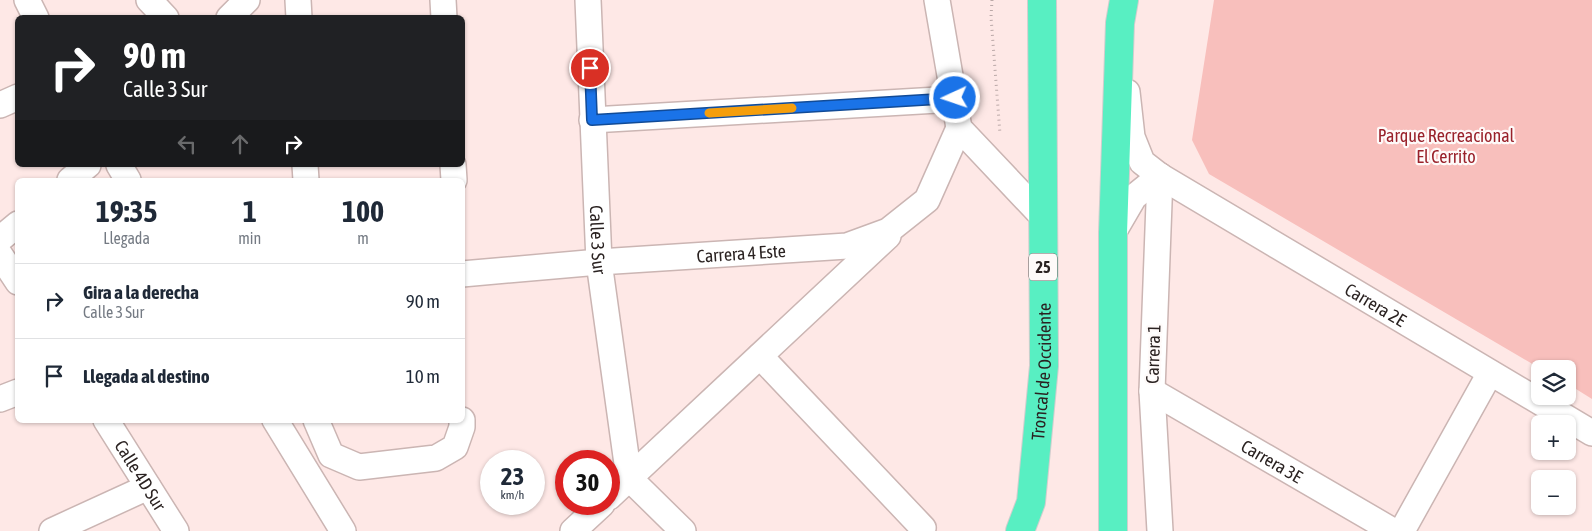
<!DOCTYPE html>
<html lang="es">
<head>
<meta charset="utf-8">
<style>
	:root { --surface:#fff; --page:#f2f2f3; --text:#1f2937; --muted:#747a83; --line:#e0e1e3 }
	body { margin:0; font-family:"Asap Condensed",sans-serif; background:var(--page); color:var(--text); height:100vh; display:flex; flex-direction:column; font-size:19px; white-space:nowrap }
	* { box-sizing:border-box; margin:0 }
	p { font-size:16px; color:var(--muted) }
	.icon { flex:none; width:28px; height:28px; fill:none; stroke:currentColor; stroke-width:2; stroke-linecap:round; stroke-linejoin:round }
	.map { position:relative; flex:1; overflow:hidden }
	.sheet { position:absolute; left:15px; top:178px; width:450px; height:245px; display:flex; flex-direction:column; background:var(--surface); border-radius:8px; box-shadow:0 1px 4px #0004 }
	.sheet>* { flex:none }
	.top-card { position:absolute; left:15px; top:15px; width:450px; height:152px; border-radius:8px; box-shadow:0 1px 4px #0004; background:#202124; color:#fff; overflow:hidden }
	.tools { position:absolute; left:1531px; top:360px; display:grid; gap:10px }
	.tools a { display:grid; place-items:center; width:45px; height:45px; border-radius:8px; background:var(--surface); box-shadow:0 1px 4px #0004; font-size:25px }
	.speed { position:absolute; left:480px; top:450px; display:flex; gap:10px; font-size:25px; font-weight:700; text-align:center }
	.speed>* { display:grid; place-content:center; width:65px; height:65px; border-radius:50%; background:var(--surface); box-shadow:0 1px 4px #0004; line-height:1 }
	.speed small { font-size:12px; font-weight:400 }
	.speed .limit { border:8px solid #d22; background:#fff; color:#111 }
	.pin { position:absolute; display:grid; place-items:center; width:42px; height:42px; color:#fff; margin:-21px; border:2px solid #fff; border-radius:50%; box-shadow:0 1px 5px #0007 }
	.me { position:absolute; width:55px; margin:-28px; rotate:267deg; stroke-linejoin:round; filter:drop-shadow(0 0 4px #0008) }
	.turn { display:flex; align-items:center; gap:18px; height:105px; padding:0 25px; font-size:22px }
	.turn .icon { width:65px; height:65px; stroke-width:2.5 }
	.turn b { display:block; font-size:35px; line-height:42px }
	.lanes { display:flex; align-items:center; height:48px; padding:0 25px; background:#0003; justify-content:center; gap:25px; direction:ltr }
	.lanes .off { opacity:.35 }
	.eta { display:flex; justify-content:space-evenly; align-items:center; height:85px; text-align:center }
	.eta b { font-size:30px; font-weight:700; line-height:35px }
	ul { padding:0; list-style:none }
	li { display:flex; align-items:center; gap:15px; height:75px; padding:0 25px; border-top:1px solid var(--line) }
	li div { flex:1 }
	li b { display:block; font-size:19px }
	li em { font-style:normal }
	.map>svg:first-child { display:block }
	.green { fill:#f8bfbc }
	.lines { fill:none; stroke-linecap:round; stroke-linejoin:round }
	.street-casing { stroke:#cbb5b3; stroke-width:28 }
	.highway-casing { stroke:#d0cece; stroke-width:30 }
	.path { stroke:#bba9a8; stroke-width:3; stroke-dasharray:1 4; stroke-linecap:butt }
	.street { stroke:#fff; stroke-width:25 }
	.highway { stroke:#58efc2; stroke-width:28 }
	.route-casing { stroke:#114b97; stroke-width:12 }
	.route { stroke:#1a73e8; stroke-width:9 }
	.slow { stroke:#f59e0b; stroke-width:9 }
	.labels { text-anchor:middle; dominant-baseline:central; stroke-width:4.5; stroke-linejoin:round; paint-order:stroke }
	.shield { fill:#fefaf9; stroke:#6a6362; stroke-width:1 }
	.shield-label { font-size:16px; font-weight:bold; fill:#2a2221 }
	.park-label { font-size:18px; fill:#99212a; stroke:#fefaf9 }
	.street-label { font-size:18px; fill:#2a2221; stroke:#fefaf9 }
</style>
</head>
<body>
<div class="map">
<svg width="1592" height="531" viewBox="0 0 1592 531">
	<rect width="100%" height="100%" fill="#fee8e6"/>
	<path class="green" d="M1214 0H1592V399L1568 384V369H1541L1209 174 1192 140Z"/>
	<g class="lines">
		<g class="street-casing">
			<g id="street">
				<path d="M27 0 36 18"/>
				<path d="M149 0 166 18"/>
				<path d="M298 0 299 18"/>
				<path d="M443 0 444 18"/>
				<path id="s1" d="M588 0 599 262 629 478 683 531"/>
				<path d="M937 0 959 128 1043 217"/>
				<path d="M229 18 247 0"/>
				<path id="s2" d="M1127 92 1132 137 1142 162 1160 176 1592 433"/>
				<path d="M0 105 18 97"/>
				<path d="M592 120 955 99"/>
				<path d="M119 165 128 180"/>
				<path d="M305 165 306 180"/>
				<path d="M453 165 454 180"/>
				<path d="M1160 176 1152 391 1160 531"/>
				<path d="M70 180 88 165"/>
				<path d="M1113 233 1134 197 1160 176"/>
				<path d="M0 239 18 224"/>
				<path d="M0 255 18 282"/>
				<path id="s3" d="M462 274 599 262 847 246 888 231 927 200 959 128"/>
				<path d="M760 356 923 528 922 531"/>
				<path id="s4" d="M1152 391 1393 531"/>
				<path d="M0 399 18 392"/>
				<path id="s5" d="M106 420 176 531"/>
				<path d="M275 420 343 531"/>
				<path d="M316 420 331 455 359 467 436 458 455 447 462 427V420"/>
				<path d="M609 497 888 236"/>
				<path d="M52 531 148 487"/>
				<path d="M573 531 602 504"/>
				<path d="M1402 531 1490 373"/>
			</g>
		</g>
		<g class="highway-casing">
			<g id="highway">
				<path id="s6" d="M1020 531 1031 502 1044 366 1042 0"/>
				<path d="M1113 531V233L1120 23 1124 0"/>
			</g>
		</g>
		<path class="path" d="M992 0 991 17 1000 134"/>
		<use href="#street" class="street"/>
		<use href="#highway" class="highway"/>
	</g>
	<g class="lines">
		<g class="route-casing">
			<path id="route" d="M590 68 592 120 955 98"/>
		</g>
		<use href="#route" class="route"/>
		<path class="slow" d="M709 113 792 108"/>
	</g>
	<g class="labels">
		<rect class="shield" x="1029" y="253.5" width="28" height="27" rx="4"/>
		<g class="shield-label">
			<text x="1043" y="267">25</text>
		</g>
		<g class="park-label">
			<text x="1446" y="135">Parque Recreacional<tspan x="1446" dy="21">El Cerrito</tspan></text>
		</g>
		<g class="street-label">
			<text stroke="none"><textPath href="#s1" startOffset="240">Calle 3 Sur</textPath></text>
			<text stroke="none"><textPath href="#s3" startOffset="280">Carrera 4 Este</textPath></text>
			<text stroke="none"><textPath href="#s2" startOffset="346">Carrera 2E</textPath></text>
			<text transform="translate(1153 354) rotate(-88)">Carrera 1</text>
			<text stroke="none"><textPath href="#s6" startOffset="162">Troncal de Occidente</textPath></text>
			<text stroke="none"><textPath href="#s4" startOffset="139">Carrera 3E</textPath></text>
			<text stroke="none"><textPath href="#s5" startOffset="65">Calle 4D Sur</textPath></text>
		</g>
	</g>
</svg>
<div class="tools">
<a><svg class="icon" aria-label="layers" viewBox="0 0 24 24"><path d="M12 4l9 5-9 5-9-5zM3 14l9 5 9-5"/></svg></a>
<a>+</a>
<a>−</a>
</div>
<div class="speed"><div>23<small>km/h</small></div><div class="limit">30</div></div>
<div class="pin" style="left:590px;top:68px;background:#d93025"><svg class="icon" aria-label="arrive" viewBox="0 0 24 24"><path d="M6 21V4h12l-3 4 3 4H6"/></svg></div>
<svg class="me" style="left:955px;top:98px" viewBox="-20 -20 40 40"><circle r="17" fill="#1a73e8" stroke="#fff" stroke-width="3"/><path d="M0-11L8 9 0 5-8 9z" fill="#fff"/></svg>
<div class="top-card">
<div class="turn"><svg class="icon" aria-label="right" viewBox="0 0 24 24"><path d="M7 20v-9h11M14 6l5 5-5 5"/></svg><div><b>90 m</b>Calle 3 Sur</div></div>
<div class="lanes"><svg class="icon off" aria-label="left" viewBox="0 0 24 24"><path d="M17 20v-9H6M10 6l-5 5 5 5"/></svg><svg class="icon off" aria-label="ahead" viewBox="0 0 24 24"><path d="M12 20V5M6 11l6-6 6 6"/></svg><svg class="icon" aria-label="right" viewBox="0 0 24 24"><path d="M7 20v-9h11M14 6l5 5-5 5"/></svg></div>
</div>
<section class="sheet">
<div class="eta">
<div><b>19:35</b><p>Llegada</p></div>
<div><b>1</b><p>min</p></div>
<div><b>100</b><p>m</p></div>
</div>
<ul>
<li><svg class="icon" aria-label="right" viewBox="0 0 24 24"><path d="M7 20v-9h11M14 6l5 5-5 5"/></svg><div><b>Gira a la derecha</b><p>Calle 3 Sur</p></div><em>90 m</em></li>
<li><svg class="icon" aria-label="arrive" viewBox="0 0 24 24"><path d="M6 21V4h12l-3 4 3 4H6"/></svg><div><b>Llegada al destino</b></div><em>10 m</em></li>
</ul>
</section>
</div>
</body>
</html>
